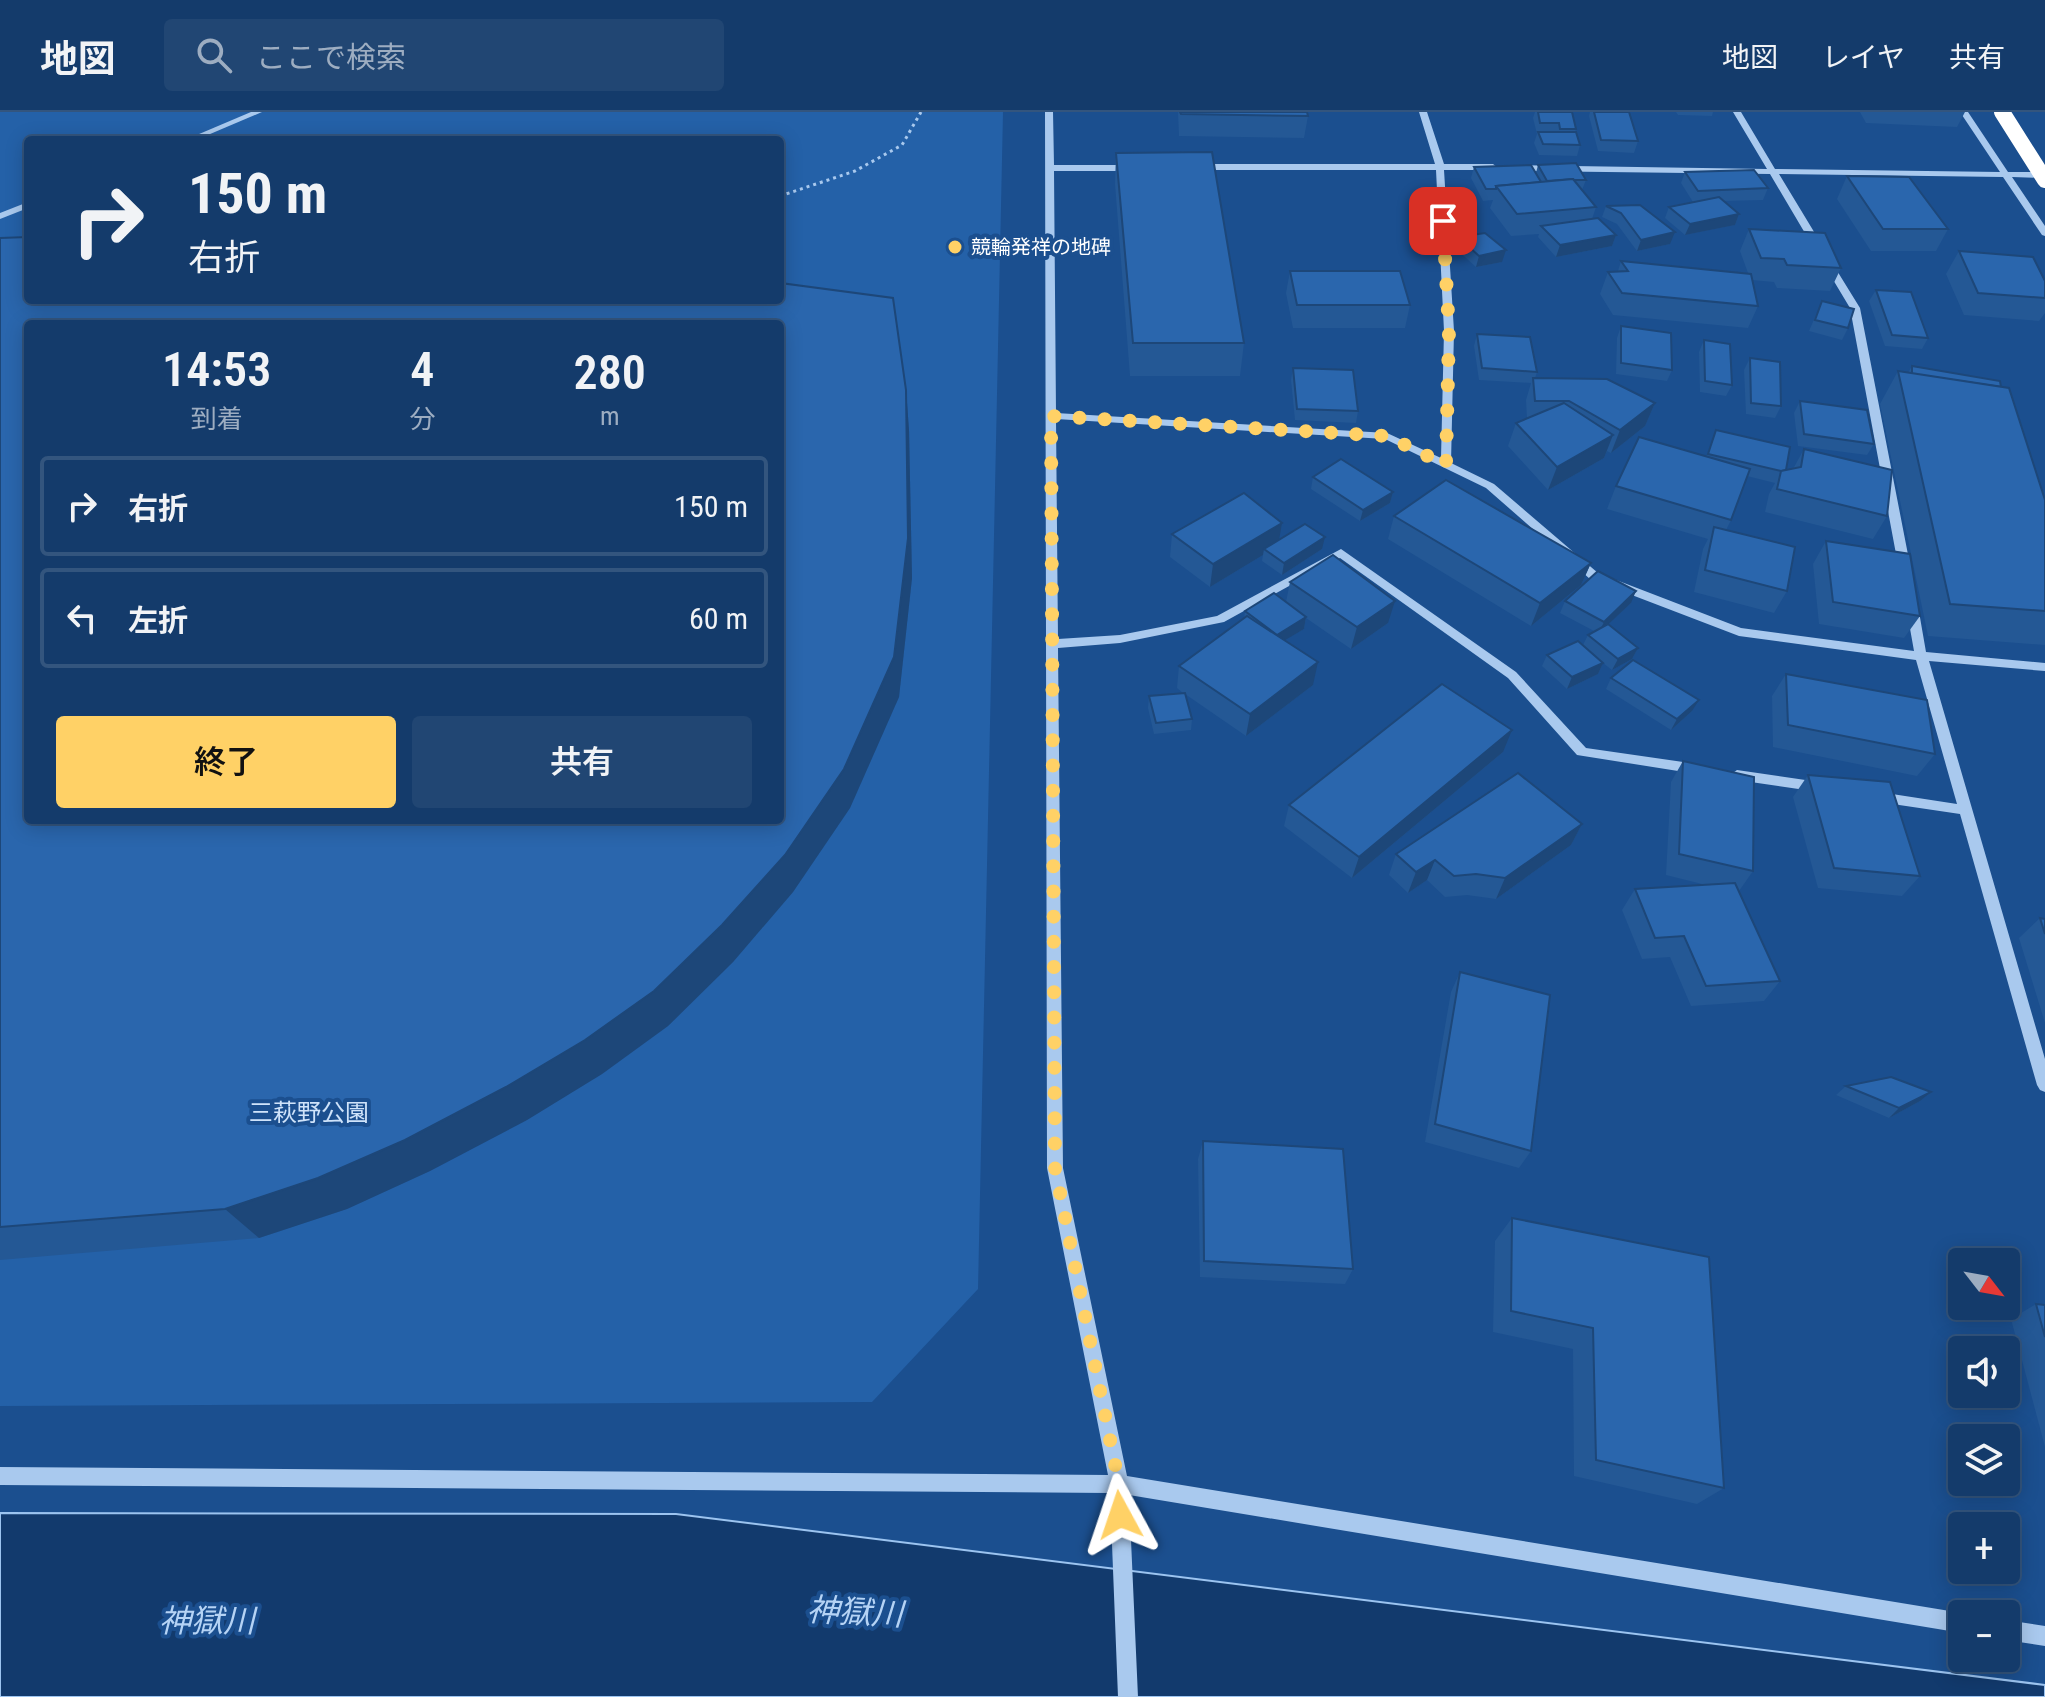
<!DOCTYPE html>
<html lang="ja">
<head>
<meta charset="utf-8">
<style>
	:root { --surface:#143b6b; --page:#214673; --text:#f1f3f6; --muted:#9dadc1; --line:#33557e; --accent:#ffd166 }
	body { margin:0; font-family:"Roboto Condensed","Noto Sans JP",sans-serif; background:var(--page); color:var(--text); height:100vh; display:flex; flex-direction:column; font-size:30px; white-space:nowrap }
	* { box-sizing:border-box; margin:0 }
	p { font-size:26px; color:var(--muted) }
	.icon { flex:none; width:44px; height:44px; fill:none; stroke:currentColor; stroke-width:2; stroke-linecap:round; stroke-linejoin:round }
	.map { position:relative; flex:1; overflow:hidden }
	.sheet { position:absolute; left:24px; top:208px; width:760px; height:504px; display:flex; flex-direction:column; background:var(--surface); border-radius:8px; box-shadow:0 4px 20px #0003,0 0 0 2px var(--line) }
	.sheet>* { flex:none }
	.guide { position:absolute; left:24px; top:24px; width:760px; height:168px; border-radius:8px; box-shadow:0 4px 20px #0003,0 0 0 2px var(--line); background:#143b6b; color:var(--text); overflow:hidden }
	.needle { width:52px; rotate:121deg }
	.tools { position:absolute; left:1948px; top:1136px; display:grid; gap:16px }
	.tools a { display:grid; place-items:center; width:72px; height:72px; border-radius:8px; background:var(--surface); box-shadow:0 4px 20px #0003,0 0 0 2px var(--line); font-size:40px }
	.pin { position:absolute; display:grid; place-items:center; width:68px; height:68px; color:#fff; margin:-34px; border-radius:16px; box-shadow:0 4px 12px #0006 }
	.me { position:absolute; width:88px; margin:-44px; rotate:355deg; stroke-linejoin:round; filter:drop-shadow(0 0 6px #0008) }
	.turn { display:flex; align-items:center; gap:28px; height:168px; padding:0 32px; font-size:36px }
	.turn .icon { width:104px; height:104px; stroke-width:2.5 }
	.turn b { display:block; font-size:56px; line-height:68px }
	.eta { display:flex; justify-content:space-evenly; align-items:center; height:136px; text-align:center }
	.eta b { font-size:48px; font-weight:600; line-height:56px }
	.button { display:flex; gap:16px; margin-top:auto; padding:16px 32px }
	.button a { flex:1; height:92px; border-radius:8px; background:var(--accent); color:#111; font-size:32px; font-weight:600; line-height:92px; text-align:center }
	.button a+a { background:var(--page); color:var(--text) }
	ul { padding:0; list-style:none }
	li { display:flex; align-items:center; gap:24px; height:100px; margin:0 16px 12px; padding:0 16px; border:4px solid var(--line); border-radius:8px }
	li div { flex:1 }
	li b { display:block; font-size:30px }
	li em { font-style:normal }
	header { display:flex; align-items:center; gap:48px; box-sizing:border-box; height:112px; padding:0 40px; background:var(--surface); border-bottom:2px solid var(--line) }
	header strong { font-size:38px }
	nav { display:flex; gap:44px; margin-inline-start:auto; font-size:28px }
	.search { width:560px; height:72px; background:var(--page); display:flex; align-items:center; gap:20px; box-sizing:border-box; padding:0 28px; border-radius:8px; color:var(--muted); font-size:30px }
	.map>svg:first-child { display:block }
	.green { fill:#2461a8; fill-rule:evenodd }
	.water { fill:#123a6d; stroke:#9cc4f0; stroke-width:2 }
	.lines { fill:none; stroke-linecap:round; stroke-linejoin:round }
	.path { stroke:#a9c9ee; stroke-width:3; stroke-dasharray:3 4; stroke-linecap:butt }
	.minor { fill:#a9c9ee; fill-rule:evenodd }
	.highway-bridge { stroke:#fff; stroke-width:16 }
	.wall { fill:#245895 }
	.shaded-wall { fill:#1d4779 }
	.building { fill:#2a66ad; stroke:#1d4779; stroke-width:2; fill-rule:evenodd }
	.route { stroke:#ffd166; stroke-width:14; stroke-dasharray:0 25.2 }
	.poi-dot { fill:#ffd166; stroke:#1b4f8f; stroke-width:3 }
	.labels { text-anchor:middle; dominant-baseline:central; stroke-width:8; stroke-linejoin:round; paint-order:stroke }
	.far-poi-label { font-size:20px; fill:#fff; stroke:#1b4f8f; text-anchor:start }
	.park-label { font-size:24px; fill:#cfe3fa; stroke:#1b4f8f }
	.near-water-label { font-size:32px; font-style:italic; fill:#b5d3f5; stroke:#1b4f8f }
</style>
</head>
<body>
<header>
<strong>地図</strong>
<div class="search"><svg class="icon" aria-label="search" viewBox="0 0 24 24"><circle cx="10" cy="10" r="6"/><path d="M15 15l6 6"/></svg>ここで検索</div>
<nav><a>地図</a><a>レイヤ</a><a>共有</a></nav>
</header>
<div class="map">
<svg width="2045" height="1585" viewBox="0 0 2045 1585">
	<rect width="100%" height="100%" fill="#1b4f8f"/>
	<path class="green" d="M0 0H1003L978 1177 872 1290 0 1294ZM28 28H780V188H28ZM28 212H780V708H28Z"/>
	<path class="water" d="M0 1401 676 1402 2045 1573V1585H0Z"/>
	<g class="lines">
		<path class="path" d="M780 84 855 59 902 33 921 0"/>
		<g class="minor">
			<path d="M251 0H262L196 28H185Z"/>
			<path d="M1045 0H1053L1054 53H1133L1137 56 1133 59H1054L1056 301 1387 321 1441 346 1444 219 1436 58H1198L1194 55 1198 52H1435L1419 0H1427L1444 52H1493L1497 55 1493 58H1444L1454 219 1451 351 1494 372 1598 461 1741 516 1914 539 1906 494 1912 490 1918 494 1926 540 2045 551V559L1929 549 2045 947V980L2040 978 2037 973 1960 702 1879 690 1872 685 1879 680 1957 692 1916 548 1739 524 1590 467 1486 376 1385 327 1056 307 1058 527 1120 523 1217 504 1341 437 1516 560 1586 636 1697 652 1704 657 1697 662 1577 643 1508 566 1340 446 1224 510 1120 531 1058 536 1063 1056 1127 1364 1962 1501V1521L1129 1383 1138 1585H1118L1110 1381 0 1373V1355L1108 1363 1047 1056Z"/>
			<path d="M1733 0H1741L1775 57 2000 60 1960 0H1968L2008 60H2045V66L2012 65 2045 114V124L2042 123 2003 65 1779 62 1822 133 1817 136 1812 133 1770 62 1514 59 1510 56 1514 53 1767 57Z"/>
			<path d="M28 90V96L0 107V101Z"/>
			<path d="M1825 149H1831L1860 196 1911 458 1905 462 1899 458 1850 196 1823 151Z"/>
			<path d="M1737 658 1819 670 1826 675 1819 680 1737 668 1730 663Z"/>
			<path d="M2006 1508 2045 1514V1534L2006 1528Z"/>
		</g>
		<path class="highway-bridge" d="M2002 0 2045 68"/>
	</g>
	<g class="wall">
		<path d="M1178 0H1307L1308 4 1304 26 1179 24Z"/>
		<path d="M1535 0H1572L1576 17 1575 20 1580 33 1577 44 1539 43 1534 31 1537 22 1533 6Z"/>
		<path d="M1590 0H1629L1638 29 1634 41 1598 39 1589 4Z"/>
		<path d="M1676 0H1713L1712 4 1678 3Z"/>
		<path d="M1860 0H1965L1957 15 1866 11Z"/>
		<path d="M1116 41 1244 231 1240 264H1130L1115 72Z"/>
		<path d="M1538 53 1586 68 1582 78 1596 95 1592 107 1616 123 1612 134 1556 145 1538 125 1539 122 1511 124 1490 96 1493 88 1483 89 1471 66 1474 55 1536 61Z"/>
		<path d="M1685 60 1768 76 1763 88 1724 89 1739 102 1735 113 1685 123 1665 106 1669 95 1693 90 1681 71Z"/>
		<path d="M1847 64 1948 117 1936 139H1871L1837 87Z"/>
		<path d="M1640 93 1670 132 1637 139 1617 112 1602 105 1606 94Z"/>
		<path d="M1749 117 1841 156 1830 179 1777 176 1774 170 1752 168 1758 194 1748 216 1613 203 1600 182 1608 160 1618 159 1621 149 1748 161 1740 139Z"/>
		<path d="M1458 125 1502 150 1476 155 1455 136Z"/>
		<path d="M0 126 906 278 909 318 912 466 899 585 850 696 793 780 733 850 668 914 602 962 527 1008 430 1059 347 1097 259 1126 0 1148Z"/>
		<path d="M1959 139 2045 169V201L2039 209 1964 203 1946 162Z"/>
		<path d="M1290 159 1410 193 1405 216H1293L1286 181Z"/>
		<path d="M1876 178 1928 226 1922 237 1885 234 1869 189Z"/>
		<path d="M1822 189 1848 216 1842 228 1809 219Z"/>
		<path d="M1621 214 1672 258 1667 269 1616 262 1617 226Z"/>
		<path d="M1477 222 1537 260 1535 266 1655 291 1645 314 1611 341 1607 339 1604 346 1548 378 1508 334 1516 311 1527 307 1526 288 1531 271 1479 268 1474 234Z"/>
		<path d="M1704 228 1732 273 1726 284 1700 280 1699 240Z"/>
		<path d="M1750 246 1781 294 1775 306 1746 302 1744 258Z"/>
		<path d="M1912 254 2001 275 2045 388V533L1928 524 1880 292 1898 259 1908 261Z"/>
		<path d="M1293 256 1358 299 1356 311 1295 308 1291 268Z"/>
		<path d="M1800 289 1874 332 1867 343 1798 334 1794 301Z"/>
		<path d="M1716 318 1786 358 1793 357 1804 337 1887 404 1873 427 1765 400 1769 382 1775 371 1747 364 1731 408 1726 418 1787 479 1774 501 1694 480 1703 437 1708 427 1607 397 1616 374 1706 345Z"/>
		<path d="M1313 365 1393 380 1390 391 1360 409 1311 377Z"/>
		<path d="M1394 404 1591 451 1581 473 1531 514 1388 427Z"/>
		<path d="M1172 422 1279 428 1322 437 1282 463 1262 449 1263 443 1210 475 1170 445Z"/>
		<path d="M1826 429 1920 504 1904 526 1819 512 1813 452Z"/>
		<path d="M1290 470 1388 511 1351 537 1306 506 1304 517 1284 528 1313 573 1246 624 1185 582 1192 607 1191 618 1154 622 1148 596 1149 584 1183 581 1177 576 1179 554 1244 507 1245 499 1286 490Z"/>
		<path d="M1565 489 1631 491 1608 512 1638 536 1632 547 1612 558 1603 551 1598 562 1567 577 1542 554 1547 543 1583 533 1588 523 1594 519 1560 501Z"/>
		<path d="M1786 562 1935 642 1917 664 1773 635 1772 584Z"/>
		<path d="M1611 566 1692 599 1671 618 1606 577Z"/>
		<path d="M1503 640 1352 766 1284 714 1289 693Z"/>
		<path d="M1683 649 1753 759 1739 779 1780 869 1764 889 1691 894 1670 845 1642 847 1622 798 1635 777 1706 773 1666 763 1671 670Z"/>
		<path d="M1808 663 1920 764 1902 784 1818 776 1793 685Z"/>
		<path d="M1582 712 1571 733 1496 787 1467 783 1445 785 1427 768 1408 781 1389 763 1396 742Z"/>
		<path d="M2040 806 2045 807V911L2019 826Z"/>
		<path d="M1460 860 1531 1039 1519 1056 1425 1030 1451 880Z"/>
		<path d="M1846 974 1920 989 1889 1006 1836 983Z"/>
		<path d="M1203 1029 1353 1157 1345 1172 1200 1165 1198 1047Z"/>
		<path d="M1512 1106 1724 1376 1697 1392 1574 1364 1573 1237 1493 1220 1495 1129Z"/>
		<path d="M2036 1192 2045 1193V1335L2011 1207Z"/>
	</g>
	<g class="shaded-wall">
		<path d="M1739 102 1735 113 1685 123 1690 112Z"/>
		<path d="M1675 120 1670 132 1637 139 1641 128Z"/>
		<path d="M1616 123 1612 134 1556 145 1560 133Z"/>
		<path d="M1506 138 1502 150 1476 155 1479 144Z"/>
		<path d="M906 278 909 318 912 466 899 585 850 696 793 780 733 850 668 914 602 962 527 1008 430 1059 347 1097 259 1126 225 1097Z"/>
		<path d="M1655 291 1645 314 1611 341 1620 318Z"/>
		<path d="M1613 323 1604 346 1548 378 1557 355Z"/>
		<path d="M1393 380 1390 391 1360 409 1363 398Z"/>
		<path d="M1282 411 1278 434 1264 437 1263 443 1210 475 1213 452Z"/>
		<path d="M1325 425 1322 437 1282 463 1284 451Z"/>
		<path d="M1591 451 1581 473 1531 514 1540 491Z"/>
		<path d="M1636 479 1631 491 1598 522 1604 510Z"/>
		<path d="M1395 489 1388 511 1351 537 1357 515Z"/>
		<path d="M1306 505 1304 517 1275 534 1277 523Z"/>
		<path d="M1638 536 1632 547 1612 558 1618 547Z"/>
		<path d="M1318 550 1313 573 1246 624 1250 602Z"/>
		<path d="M1603 551 1598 562 1567 577 1572 565Z"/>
		<path d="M1699 588 1692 599 1671 618 1677 607Z"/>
		<path d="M1512 618 1503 640 1352 766 1359 745Z"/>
		<path d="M1582 712 1571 733 1496 787 1505 766Z"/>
		<path d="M1435 748 1427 768 1408 781 1416 760Z"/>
		<path d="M1931 980 1920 989 1889 1006 1899 996Z"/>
	</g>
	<g class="building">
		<path d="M1180 0H1307L1308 4 1181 2Z"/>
		<path d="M1538 0H1572L1576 17H1560L1559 11H1540Z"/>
		<path d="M1594 0H1629L1638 29 1601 28Z"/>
		<path d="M1538 20H1576L1580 33 1543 32Z"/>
		<path d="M1212 40 1244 231H1133L1116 41Z"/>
		<path d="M1576 51 1586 68H1574L1573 67 1547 69 1538 53Z"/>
		<path d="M1531 53 1541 70 1496 74V77H1486L1474 55Z"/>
		<path d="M1754 58 1768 76 1698 79 1685 60Z"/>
		<path d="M1847 64 1909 65 1948 117H1883Z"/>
		<path d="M1573 67 1596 95 1517 102 1496 74Z"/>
		<path d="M1719 85 1739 102 1690 112 1669 95Z"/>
		<path d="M1640 93 1675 120 1641 128 1621 101 1606 94Z"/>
		<path d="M1598 106 1616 123 1560 133 1541 114Z"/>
		<path d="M1749 117 1825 121 1841 156 1787 153 1784 147 1761 146Z"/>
		<path d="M1485 121 1506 138 1479 144 1458 125Z"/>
		<path d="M28 125V188H780V171L893 186 906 278 908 426 894 545 844 657 785 743 722 813 654 879 585 928 506 975 405 1028 318 1066 225 1097 0 1115V126ZM28 212H780V708H28Z"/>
		<path d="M1959 139 2033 145 2045 169V186L1978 181Z"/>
		<path d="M1621 149 1751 162 1758 194 1622 181 1608 160 1628 159Z"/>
		<path d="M1290 159H1400L1410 193H1297Z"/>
		<path d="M1876 178 1911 180 1928 226 1892 223Z"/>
		<path d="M1822 189 1854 197 1848 216 1815 208Z"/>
		<path d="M1621 214 1671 221 1672 258 1621 251Z"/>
		<path d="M1477 222 1530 225 1537 260 1482 256Z"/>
		<path d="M1704 228 1730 232 1732 273 1705 269Z"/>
		<path d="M1750 246 1780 250 1781 294 1751 291Z"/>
		<path d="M1912 254 2000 269 2001 275 1912 262Z"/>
		<path d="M1293 256 1353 258 1358 299 1297 297Z"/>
		<path d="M1898 259 2009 276 2045 388V499L1950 492Z"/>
		<path d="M1533 266 1607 267 1655 291 1620 318 1569 289H1535Z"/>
		<path d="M1800 289 1867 298 1874 332 1804 322Z"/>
		<path d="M1564 291 1613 323 1557 355 1516 311Z"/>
		<path d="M1716 318 1790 335 1786 358 1781 359 1708 342Z"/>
		<path d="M1639 325 1750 357 1731 408 1616 374Z"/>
		<path d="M1804 337 1892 358 1887 404 1777 377 1781 359 1801 355Z"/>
		<path d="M1341 347 1393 380 1363 398 1313 365Z"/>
		<path d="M1446 368 1591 451 1540 491 1394 404Z"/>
		<path d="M1244 381 1282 411 1213 452 1172 422Z"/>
		<path d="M1305 412 1325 425 1284 451 1264 437Z"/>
		<path d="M1714 415 1795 435 1787 479 1705 458Z"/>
		<path d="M1826 429 1910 442 1920 504 1833 490Z"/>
		<path d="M1333 443 1395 489 1357 515 1290 470Z"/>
		<path d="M1598 459 1636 479 1604 510 1565 489Z"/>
		<path d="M1274 481 1306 505 1277 523 1245 499Z"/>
		<path d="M1247 504 1318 550 1250 602 1179 554Z"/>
		<path d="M1608 512 1638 536 1618 547 1588 523Z"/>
		<path d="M1578 529 1603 551 1572 565 1547 543Z"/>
		<path d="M1633 548 1699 588 1677 607 1611 566Z"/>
		<path d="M1786 562 1927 588 1935 642 1788 613Z"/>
		<path d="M1442 572 1512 618 1359 745 1289 693Z"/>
		<path d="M1185 581 1192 607 1156 611 1149 584Z"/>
		<path d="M1683 649 1754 665 1753 759 1679 742Z"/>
		<path d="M1518 661 1582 712 1505 766 1476 762 1454 764 1435 748 1416 760 1396 742Z"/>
		<path d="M1808 663 1890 670 1920 764 1834 756Z"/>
		<path d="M1735 771 1780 869 1706 874 1684 824 1655 826 1635 777Z"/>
		<path d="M2040 806 2045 807V822Z"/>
		<path d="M1460 860 1550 883 1531 1039 1435 1012Z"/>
		<path d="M1891 965 1931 980 1899 996 1846 974Z"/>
		<path d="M1203 1029 1343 1037 1353 1157 1204 1149Z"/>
		<path d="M1512 1106 1709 1145 1724 1376 1596 1348 1593 1216 1511 1199Z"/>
		<path d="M2036 1192 2045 1193V1225Z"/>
	</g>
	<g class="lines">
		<path class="route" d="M1120 1403 1119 1372 1055 1056 1051 304 1387 324 1446 353 1449 219 1443 109"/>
	</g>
	<circle class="poi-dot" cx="955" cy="135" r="8"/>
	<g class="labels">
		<g class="far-poi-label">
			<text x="971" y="135">競輪発祥の地碑</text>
		</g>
		<g class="park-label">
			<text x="309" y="1001">三萩野公園</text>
		</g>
		<g class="near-water-label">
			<text transform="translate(855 1500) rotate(3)">神獄川</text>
			<text x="207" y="1509">神獄川</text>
		</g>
	</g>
</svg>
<div class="tools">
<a><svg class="needle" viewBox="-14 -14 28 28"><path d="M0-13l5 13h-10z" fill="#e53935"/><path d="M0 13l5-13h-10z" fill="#9dadc1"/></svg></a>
<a><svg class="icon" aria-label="sound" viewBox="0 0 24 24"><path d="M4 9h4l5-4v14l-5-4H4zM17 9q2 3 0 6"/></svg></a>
<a><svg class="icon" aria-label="layers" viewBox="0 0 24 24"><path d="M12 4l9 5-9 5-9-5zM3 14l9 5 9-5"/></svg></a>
<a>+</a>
<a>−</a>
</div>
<div class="pin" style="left:1443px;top:109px;background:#d93025"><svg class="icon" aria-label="arrive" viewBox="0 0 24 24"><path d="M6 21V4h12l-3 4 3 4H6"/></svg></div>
<svg class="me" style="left:1120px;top:1403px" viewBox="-20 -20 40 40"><path d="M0-17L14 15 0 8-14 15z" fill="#ffd166" stroke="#fff" stroke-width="4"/></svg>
<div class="guide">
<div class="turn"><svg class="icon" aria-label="right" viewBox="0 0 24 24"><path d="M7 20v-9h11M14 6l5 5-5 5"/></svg><div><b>150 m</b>右折</div></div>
</div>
<section class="sheet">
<div class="eta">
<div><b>14:53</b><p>到着</p></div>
<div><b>4</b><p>分</p></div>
<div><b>280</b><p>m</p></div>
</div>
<ul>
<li><svg class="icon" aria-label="right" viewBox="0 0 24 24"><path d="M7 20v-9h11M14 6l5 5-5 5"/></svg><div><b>右折</b></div><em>150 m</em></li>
<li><svg class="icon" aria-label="left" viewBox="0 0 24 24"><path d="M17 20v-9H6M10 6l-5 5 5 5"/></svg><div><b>左折</b></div><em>60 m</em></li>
</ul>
<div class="button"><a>終了</a><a>共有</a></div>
</section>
</div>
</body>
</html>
